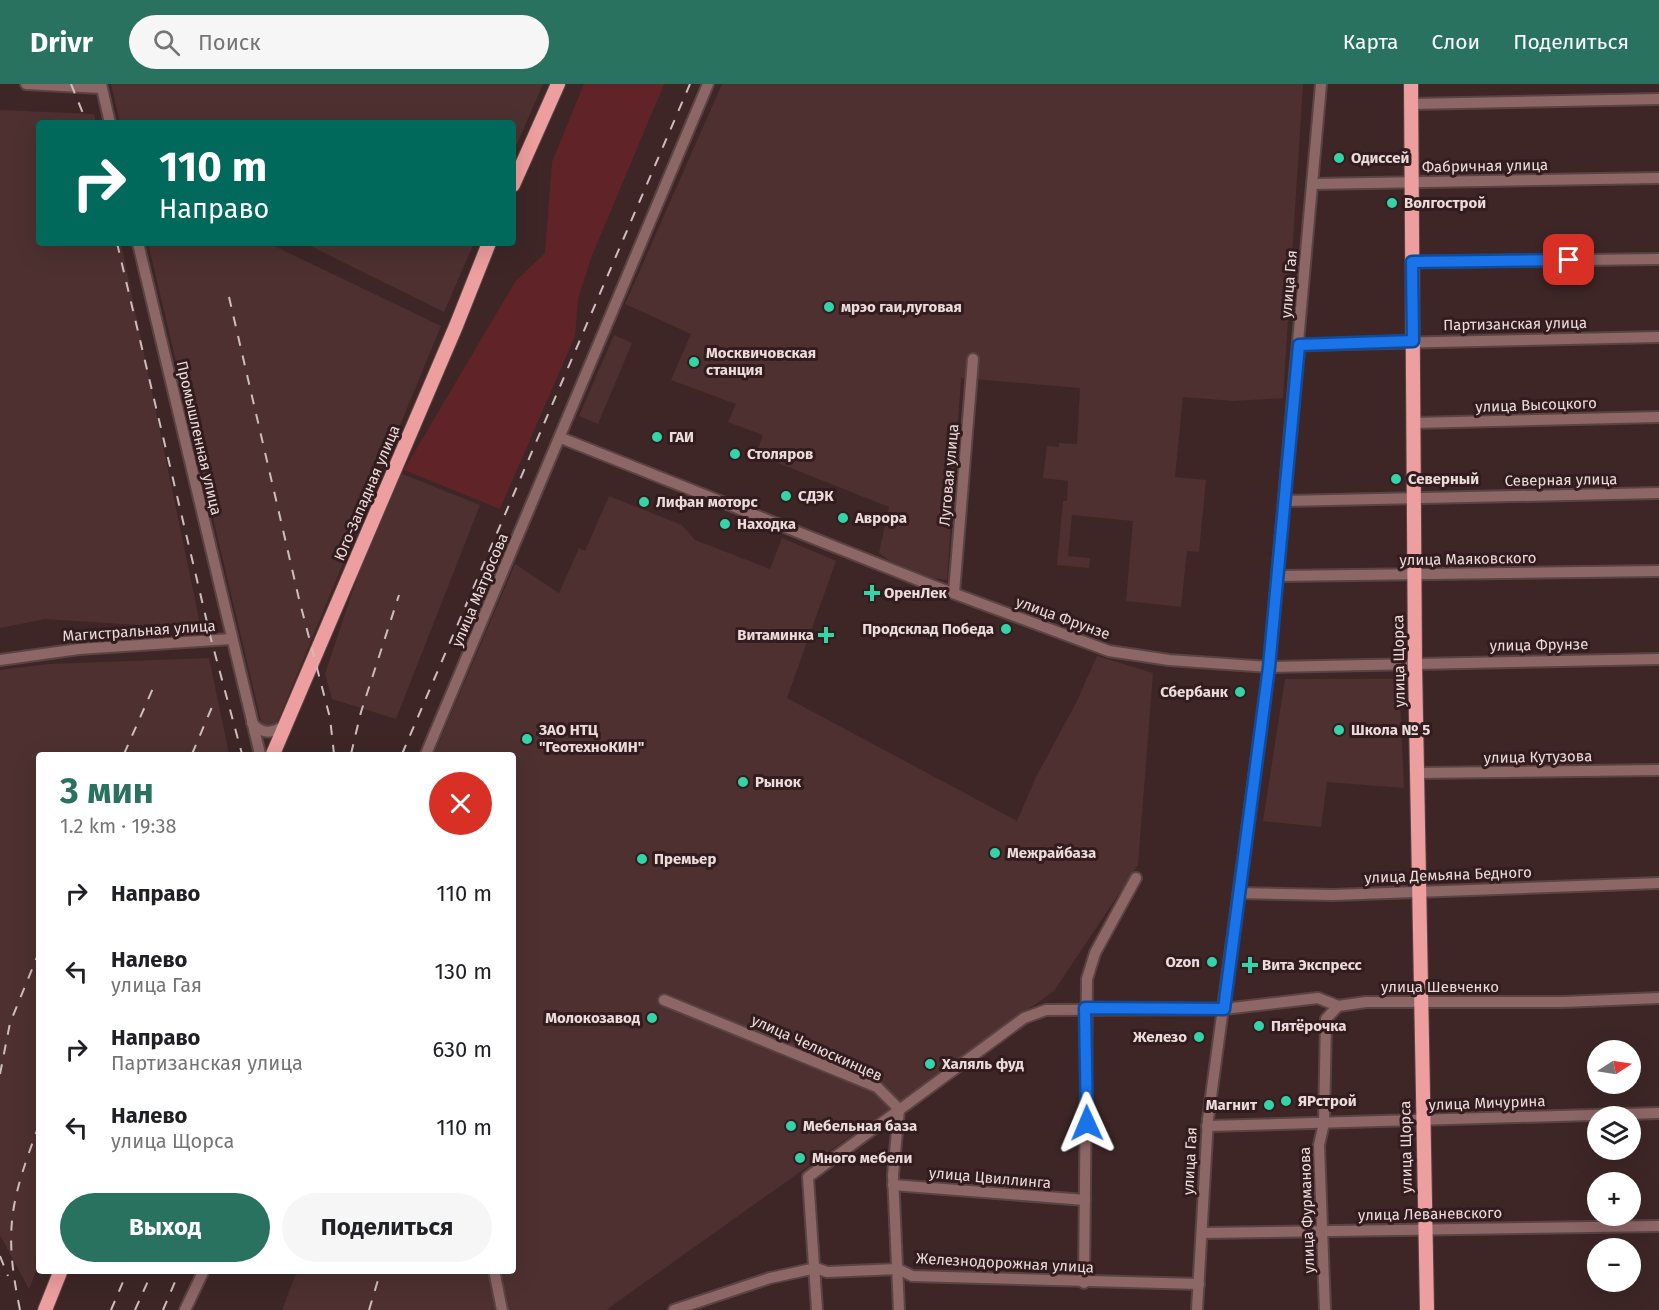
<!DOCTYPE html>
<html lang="ru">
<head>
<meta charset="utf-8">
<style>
	:root { --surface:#fff; --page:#f6f6f6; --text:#202124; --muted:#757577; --accent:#29725f }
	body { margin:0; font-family:"Fira Sans",sans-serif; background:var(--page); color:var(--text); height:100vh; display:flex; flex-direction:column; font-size:22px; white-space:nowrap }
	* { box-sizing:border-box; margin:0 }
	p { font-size:20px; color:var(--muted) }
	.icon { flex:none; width:33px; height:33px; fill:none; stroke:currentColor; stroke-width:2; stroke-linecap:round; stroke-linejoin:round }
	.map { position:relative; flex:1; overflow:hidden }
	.panel { position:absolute; left:36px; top:668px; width:480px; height:522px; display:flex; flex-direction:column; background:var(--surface); border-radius:6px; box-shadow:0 6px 24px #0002 }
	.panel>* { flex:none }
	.banner { position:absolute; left:36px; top:36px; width:480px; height:126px; border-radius:6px; box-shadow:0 6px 24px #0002; background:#00695c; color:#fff; overflow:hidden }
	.needle { width:39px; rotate:78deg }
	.controls { position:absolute; left:1587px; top:956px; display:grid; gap:12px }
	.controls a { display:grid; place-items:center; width:54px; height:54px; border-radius:50%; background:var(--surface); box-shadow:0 6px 24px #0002; font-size:30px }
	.pin { position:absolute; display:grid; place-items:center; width:51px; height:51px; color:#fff; margin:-26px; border-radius:12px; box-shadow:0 3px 9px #0006 }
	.me { position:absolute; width:66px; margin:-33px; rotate:359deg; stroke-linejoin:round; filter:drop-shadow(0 0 4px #0008) }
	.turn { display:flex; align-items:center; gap:21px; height:126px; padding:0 24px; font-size:27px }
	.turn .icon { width:78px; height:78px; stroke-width:2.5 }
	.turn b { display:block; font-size:42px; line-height:51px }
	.round { display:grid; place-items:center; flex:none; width:63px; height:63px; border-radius:32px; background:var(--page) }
	.summary { display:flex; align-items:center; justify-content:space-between; height:102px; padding:0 24px }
	h1 { font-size:36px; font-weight:700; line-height:45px; color:var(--accent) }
	.button { display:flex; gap:12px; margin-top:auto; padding:12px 24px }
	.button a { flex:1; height:69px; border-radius:36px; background:var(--accent); color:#fff; font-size:24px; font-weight:700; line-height:69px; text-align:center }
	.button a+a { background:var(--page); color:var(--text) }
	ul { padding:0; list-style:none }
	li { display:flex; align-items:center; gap:18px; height:78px; padding:0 24px }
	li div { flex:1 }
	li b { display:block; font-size:22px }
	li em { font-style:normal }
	header { display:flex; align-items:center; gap:36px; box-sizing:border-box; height:84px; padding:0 30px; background:var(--accent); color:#fff }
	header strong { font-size:28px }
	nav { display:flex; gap:33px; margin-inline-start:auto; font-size:21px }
	.search { width:420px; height:54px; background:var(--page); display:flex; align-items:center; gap:15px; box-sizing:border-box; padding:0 21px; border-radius:33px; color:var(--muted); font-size:22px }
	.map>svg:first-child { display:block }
	.built { fill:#4e3030 }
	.green { fill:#602428 }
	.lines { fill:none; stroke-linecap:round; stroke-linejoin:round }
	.minor-casing { stroke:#5a4343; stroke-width:14 }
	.major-casing { stroke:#5a4343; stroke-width:16 }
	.minor { stroke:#8d6666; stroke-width:10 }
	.major { stroke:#ed9e9e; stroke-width:14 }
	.rail { stroke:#cebdbd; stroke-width:2; stroke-dasharray:10 10; stroke-linecap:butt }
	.route-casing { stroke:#114b97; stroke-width:15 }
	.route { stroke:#1a73e8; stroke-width:10 }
	.poi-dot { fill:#33d4a8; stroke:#331c1d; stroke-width:2 }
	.labels { text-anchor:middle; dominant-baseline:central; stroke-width:6; stroke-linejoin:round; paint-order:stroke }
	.poi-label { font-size:15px; font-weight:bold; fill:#ebdbdb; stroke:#331c1d; text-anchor:start }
	.street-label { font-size:15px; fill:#ebdbdb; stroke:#331c1d }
</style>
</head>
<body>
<header>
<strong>Drivr</strong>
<div class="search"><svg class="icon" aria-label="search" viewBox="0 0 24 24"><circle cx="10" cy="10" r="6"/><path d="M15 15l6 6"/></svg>Поиск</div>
<nav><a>Карта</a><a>Слои</a><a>Поделиться</a></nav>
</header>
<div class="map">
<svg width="1659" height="1226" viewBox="0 0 1659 1226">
	<rect width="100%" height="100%" fill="#3e2626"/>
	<g class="built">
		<path d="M111 0H543L513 69V39H120Z"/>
		<path d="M722 0H1303L1283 314 1233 317 1183 313 1175 393 1206 396 1199 468 1187 467 1181 523 1126 517 1133 437 1072 431 1068 472 1090 474 1089 484 1057 481 1063 417H1067L1068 397 1043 394 1047 362 1059 363V359L1077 360 1080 304 961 294 947 496 932 494 890 477 879 469 889 423 756 370 763 351 728 338 736 320 671 296 691 250 625 220Z"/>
		<path d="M0 26 94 30 96 39H39V159H121L201 545 45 535 0 544Z"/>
		<path d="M148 159H268L441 242 277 639 269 644 261 637Z"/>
		<path d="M304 159H474L444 228Z"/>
		<path d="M614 251 632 259 598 340 579 332Z"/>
		<path d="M400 389 480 421 396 635 332 615 325 590 359 488Z"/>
		<path d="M609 412 682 441 695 456 770 485 782 454 836 477 787 614 1017 737 1036 693 1076 619 1097 572 1153 589 1138 781 1054 907 606 1226H282L297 1187 513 1186V670H434L515 480 559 509 579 464 585 467Z"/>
		<path d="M209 574 229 670H39V1181L29 1205 0 1151V586L49 580Z"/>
		<path d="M1285 595H1399L1404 704 1327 698 1321 743 1263 737Z"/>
	</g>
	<path class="green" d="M584 0H664L591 174 578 215 575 252 500 425 404 386 515 198 545 169 552 78Z"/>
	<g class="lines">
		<g class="minor-casing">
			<g id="minor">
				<path d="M26 0 101 4"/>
				<path d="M101 0 110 39"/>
				<path d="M1411 20 1659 15"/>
				<path d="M1312 100 1659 94"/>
				<path d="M138 159 260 670"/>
				<path d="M1412 178 1659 175"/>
				<path d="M1299 261 1659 253"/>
				<path d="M1414 339 1659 333"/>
				<path d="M561 354 931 501 1109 567 1169 576 1269 583 1659 575"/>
				<path d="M1284 417 1659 409"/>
				<path d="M1277 492 1659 487"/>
				<path d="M954 509 973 275"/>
				<path d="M0 576 79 565 231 555"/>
				<path d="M252 639C262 650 271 650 284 642"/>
				<path d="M426 670 708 0"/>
				<path d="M1417 689 1659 686"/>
				<path d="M1239 809 1333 811 1659 799"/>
				<path d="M664 916 877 1003 899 1025 893 1091 899 1226"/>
				<path d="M1207 1042 1659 1029"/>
				<path d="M893 1101 1085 1116"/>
				<path d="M1202 1149 1659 1142"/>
				<path d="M494 1186 502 1226"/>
				<path d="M1084 1199 1087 895 1095 869 1136 794"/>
				<path d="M185 1226 204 1186"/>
				<path d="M674 1226 770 1194 816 1184 827 1188 898 1185 912 1192 1199 1200"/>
				<path d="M817 1226 808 1093 1024 934 1046 926 1224 925 1318 914 1338 922 1366 918H1563L1659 914"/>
				<path d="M1197 1226 1208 1035 1269 583 1321 0"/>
				<path d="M1325 1226 1319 1061 1324 1039 1326 935 1338 922"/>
			</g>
		</g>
		<g class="major-casing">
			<g id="major">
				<path d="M1411 0 1415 580 1427 1226"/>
				<path d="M513 101 558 0"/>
				<path d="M273 670 456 242 489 159"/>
				<path d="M45 1226 61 1186"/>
			</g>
		</g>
		<use href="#minor" class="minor"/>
		<use href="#major" class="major"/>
		<g class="rail">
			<path d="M71 0 87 39"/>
			<path d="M117 159 211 555 242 670"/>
			<path d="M229 213 299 515 330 634 334 670"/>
			<path d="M124 670 154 602"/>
			<path d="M192 670 212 623"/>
			<path d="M351 670 361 628 399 511"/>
			<path d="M402 670 690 0"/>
			<path d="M0 990 10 939 39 868"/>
			<path d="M0 1172 8 1192"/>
			<path d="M20 1226C3 1144 11 1117 39 1041"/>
			<path d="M111 1226 128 1186"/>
			<path d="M135 1226 153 1186"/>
			<path d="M163 1226 180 1186"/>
			<path d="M369 1226 381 1186"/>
		</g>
	</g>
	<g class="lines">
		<g class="route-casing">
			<path id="route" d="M1087 1039 1085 924 1224 925 1269 583 1299 261 1413 257 1412 178 1569 176"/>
		</g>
		<use href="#route" class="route"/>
	</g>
	<g class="poi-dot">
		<circle cx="1339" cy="74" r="6"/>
		<circle cx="1392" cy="119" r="6"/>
		<circle cx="829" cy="223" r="6"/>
		<circle cx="694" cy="278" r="6"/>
		<circle cx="657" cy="353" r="6"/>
		<circle cx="735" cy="370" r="6"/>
		<circle cx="1396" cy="395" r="6"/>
		<circle cx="786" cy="412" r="6"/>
		<circle cx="644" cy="418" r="6"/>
		<circle cx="843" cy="434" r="6"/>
		<circle cx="725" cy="440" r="6"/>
		<path d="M869 500h6v6h6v6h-6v6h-6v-6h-6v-6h6z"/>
		<circle cx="1006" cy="545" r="6"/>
		<path d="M823 542h6v6h6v6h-6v6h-6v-6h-6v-6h6z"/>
		<circle cx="1240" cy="608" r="6"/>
		<circle cx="1339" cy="646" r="6"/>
		<circle cx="527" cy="655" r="6"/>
		<circle cx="743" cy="698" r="6"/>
		<circle cx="995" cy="769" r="6"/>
		<circle cx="642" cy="775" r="6"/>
		<circle cx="1212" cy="878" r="6"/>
		<path d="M1247 872h6v6h6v6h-6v6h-6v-6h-6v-6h6z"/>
		<circle cx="652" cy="934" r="6"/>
		<circle cx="1259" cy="942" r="6"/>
		<circle cx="1199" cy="953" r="6"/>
		<circle cx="930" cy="980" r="6"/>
		<circle cx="1286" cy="1017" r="6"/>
		<circle cx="1269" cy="1021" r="6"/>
		<circle cx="791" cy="1042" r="6"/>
		<circle cx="800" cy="1074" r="6"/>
	</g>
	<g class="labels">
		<g class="poi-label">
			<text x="1351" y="74">Одиссей</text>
			<text x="1404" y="119">Волгострой</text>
			<text x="841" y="223">мрэо гаи,луговая</text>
			<text x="706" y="269">Москвичовская<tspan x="706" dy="17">станция</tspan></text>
			<text x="669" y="353">ГАИ</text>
			<text x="747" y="370">Столяров</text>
			<text x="1408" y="395">Северный</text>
			<text x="798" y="412">СДЭК</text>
			<text x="656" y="418">Лифан моторс</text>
			<text x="855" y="434">Аврора</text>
			<text x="737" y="440">Находка</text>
			<text x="884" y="509">ОренЛек</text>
			<text x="994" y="545" text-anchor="end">Продсклад Победа</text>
			<text x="814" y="551" text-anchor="end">Витаминка</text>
			<text x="1228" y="608" text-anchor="end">Сбербанк</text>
			<text x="539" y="646">ЗАО НТЦ<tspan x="539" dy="17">"ГеотехноКИН"</tspan></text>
			<text x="1351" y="646">Школа № 5</text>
			<text x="755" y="698">Рынок</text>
			<text x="1007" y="769">Межрайбаза</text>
			<text x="654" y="775">Премьер</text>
			<text x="1200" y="878" text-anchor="end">Ozon</text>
			<text x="1262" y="881">Вита Экспресс</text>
			<text x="640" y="934" text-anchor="end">Молокозавод</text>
			<text x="1271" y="942">Пятёрочка</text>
			<text x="1187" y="953" text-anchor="end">Железо</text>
			<text x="942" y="980">Халяль фуд</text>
			<text x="1298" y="1017">ЯРстрой</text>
			<text x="1257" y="1021" text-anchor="end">Магнит</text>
			<text x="803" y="1042">Мебельная база</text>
			<text x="812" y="1074">Много мебели</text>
		</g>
		<g class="street-label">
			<text transform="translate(1485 82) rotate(-1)">Фабричная улица</text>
			<text transform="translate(1289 200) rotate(-85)">улица Гая</text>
			<text transform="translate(1515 240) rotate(-1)">Партизанская улица</text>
			<text transform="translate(1536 321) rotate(-2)">улица Высоцкого</text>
			<text transform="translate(199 354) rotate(77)">Промышленная улица</text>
			<text transform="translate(949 391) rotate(-85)">Луговая улица</text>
			<text transform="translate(1561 396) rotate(-1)">Северная улица</text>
			<text transform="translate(367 409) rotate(-67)">Юго-Западная улица</text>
			<text transform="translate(1468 475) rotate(-1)">улица Маяковского</text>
			<text transform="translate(480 506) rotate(-67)">улица Матросова</text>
			<text transform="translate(1063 534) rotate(20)">улица Фрунзе</text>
			<text transform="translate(139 547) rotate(-4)">Магистральная улица</text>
			<text transform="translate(1539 561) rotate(-1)">улица Фрунзе</text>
			<text transform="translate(1399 577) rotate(-91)">улица Щорса</text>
			<text transform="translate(1538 673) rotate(-1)">улица Кутузова</text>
			<text transform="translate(1448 791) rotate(-2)">улица Демьяна Бедного</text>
			<text x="1440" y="903">улица Шевченко</text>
			<text transform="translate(817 964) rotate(24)">улица Челюскинцев</text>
			<text transform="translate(1487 1019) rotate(-2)">улица Мичурина</text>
			<text transform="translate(1406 1063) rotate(-91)">улица Щорса</text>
			<text transform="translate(1190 1077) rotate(-87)">улица Гая</text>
			<text transform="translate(990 1094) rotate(5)">улица Цвиллинга</text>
			<text transform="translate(1307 1126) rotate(-92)">улица Фурманова</text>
			<text transform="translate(1430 1130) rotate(-1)">улица Леваневского</text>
			<text transform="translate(1005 1179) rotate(3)">Железнодорожная улица</text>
		</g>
	</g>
</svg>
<div class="controls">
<a><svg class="needle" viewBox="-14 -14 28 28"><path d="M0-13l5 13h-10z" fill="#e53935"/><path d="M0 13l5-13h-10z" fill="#757577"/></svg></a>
<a><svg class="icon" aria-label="layers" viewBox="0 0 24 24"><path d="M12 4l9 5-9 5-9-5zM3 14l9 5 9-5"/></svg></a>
<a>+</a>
<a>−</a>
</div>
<div class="pin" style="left:1569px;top:176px;background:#d93025"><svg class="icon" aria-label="arrive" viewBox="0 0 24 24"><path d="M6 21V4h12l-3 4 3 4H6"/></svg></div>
<svg class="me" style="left:1087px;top:1039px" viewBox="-20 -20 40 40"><path d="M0-17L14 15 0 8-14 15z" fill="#1a73e8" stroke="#fff" stroke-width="4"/></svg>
<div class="banner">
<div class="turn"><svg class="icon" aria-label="right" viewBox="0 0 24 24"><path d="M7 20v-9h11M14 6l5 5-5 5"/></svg><div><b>110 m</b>Направо</div></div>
</div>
<section class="panel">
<div class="summary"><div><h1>3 мин</h1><p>1.2 km · 19:38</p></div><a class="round" style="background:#d93025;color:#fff"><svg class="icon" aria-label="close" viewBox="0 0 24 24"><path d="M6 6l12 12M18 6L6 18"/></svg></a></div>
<ul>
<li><svg class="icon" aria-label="right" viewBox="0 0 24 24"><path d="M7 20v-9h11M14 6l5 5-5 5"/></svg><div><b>Направо</b></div><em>110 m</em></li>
<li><svg class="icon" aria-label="left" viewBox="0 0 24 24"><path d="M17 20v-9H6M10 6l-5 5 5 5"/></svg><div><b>Налево</b><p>улица Гая</p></div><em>130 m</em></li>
<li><svg class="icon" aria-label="right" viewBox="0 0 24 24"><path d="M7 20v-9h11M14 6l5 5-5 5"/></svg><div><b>Направо</b><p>Партизанская улица</p></div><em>630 m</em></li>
<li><svg class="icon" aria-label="left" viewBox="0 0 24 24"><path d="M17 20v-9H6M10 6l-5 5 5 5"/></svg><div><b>Налево</b><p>улица Щорса</p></div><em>110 m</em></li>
</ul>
<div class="button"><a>Выход</a><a>Поделиться</a></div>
</section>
</div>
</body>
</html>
